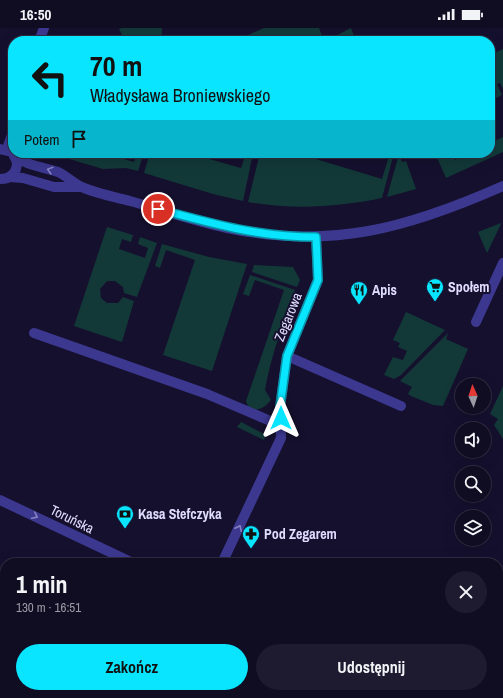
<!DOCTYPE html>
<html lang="pl">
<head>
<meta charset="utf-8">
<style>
	:root { --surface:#100c22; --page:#1e1a2f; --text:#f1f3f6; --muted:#9c9ba5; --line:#302c40; --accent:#09e4ff }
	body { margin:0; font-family:"Archivo Narrow",sans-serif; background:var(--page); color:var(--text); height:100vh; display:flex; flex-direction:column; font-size:15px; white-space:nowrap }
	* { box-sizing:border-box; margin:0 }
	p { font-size:13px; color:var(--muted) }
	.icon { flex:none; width:22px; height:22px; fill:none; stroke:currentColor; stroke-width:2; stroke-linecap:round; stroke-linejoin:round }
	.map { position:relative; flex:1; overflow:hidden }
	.details { position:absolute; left:0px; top:530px; width:503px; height:140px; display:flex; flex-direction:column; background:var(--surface); border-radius:16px 16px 0 0; box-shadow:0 4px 16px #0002,0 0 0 1px var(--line) }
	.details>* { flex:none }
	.banner { position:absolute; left:8px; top:8px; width:487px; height:122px; border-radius:16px; box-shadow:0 4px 16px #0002,0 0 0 1px var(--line); background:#09e4ff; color:#111; overflow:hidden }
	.needle { width:26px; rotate:357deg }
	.fabs { position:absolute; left:455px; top:350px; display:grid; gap:8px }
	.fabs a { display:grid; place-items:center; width:36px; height:36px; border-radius:50%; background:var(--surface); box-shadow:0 4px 16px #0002,0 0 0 1px var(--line); font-size:20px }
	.pin { position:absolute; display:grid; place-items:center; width:34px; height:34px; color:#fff; margin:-17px; border:2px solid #fff; border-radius:50%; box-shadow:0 1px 4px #0007 }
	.me { position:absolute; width:44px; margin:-22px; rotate:0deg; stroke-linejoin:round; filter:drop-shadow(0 0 3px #0008) }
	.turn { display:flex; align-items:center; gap:14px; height:84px; padding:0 16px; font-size:18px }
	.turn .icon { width:52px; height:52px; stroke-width:2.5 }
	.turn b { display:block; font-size:28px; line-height:34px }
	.then { display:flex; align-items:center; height:38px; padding:0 16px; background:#0003; gap:8px; font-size:15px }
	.round { display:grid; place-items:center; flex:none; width:42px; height:42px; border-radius:21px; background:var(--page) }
	.headline { display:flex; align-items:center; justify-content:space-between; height:68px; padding:0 16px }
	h1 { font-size:24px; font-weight:800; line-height:30px }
	.primary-button { display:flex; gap:8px; margin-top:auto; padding:8px 16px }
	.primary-button a { flex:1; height:46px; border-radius:24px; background:var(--accent); color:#111; font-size:16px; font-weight:800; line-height:46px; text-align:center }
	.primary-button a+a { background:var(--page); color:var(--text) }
	.status { display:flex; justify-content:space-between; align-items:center; height:28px; padding:0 20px; background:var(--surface); direction:ltr }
	.status svg { height:11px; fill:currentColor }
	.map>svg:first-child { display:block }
	.green { fill:#123938 }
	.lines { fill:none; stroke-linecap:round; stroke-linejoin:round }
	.minor { stroke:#3c3890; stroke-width:10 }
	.tertiary { stroke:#3c3890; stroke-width:10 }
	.oneway { stroke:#8682c2 }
	.route-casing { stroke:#0694a6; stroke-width:10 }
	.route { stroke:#09e4ff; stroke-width:7 }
	.labels { text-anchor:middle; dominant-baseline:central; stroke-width:4; stroke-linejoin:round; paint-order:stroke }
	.poi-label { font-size:14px; font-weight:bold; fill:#e1ddff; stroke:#15102e; text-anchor:start }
	.street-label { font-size:14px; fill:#e1ddff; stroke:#15102e }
</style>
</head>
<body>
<div class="status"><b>16:50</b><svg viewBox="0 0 49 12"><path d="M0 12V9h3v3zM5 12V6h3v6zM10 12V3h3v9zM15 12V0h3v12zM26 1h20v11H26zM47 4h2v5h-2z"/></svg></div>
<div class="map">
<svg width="503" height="670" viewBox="0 0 503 670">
	<rect width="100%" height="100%" fill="#15102e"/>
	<g class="green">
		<path d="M122 0H162L161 13H125L119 1Z"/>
		<path d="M264 0H319L324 13H235Z"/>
		<path d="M351 0 356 13H326Z"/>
		<path d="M503 21V61L500 55 497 56 502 67 494 71 492 66 497 64 495 62 491 64 490 62V27Z"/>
		<path d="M503 109V124L446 150 435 125H452L455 132 470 125H490V115Z"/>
		<path d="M49 125H103L134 134 137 125H144L138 143 126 140 103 141Z"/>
		<path d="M150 125H188L241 140 246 125H253L243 173 213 166 144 145Z"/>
		<path d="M260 125H296L382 151 390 125H394L382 170C338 179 293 182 248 174Z"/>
		<path d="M400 125 399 127 402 134 406 133 416 161 387 169 399 126Z"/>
		<path d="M501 195 500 198 487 225 478 204Z"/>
		<path d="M107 199 133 207 131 214 122 211 119 221 145 230 148 220 138 216 140 209 157 215 137 269 124 265 123 259 115 253H107L100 261 101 270 107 275H118L123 269 134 273 122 314 74 298Z"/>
		<path d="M162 216 209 229 247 236 212 343 163 327 195 232 166 222 160 240 155 238Z"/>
		<path d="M254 237 293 239 300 252 297 259 252 244Z"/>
		<path d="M250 247 295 262C283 296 271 327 265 362L271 372C265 380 258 383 249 381L246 373 284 262 255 252 249 268 243 266Z"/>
		<path d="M406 284 445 302 401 347 394 351 384 347 393 329 403 332 407 323 398 319 400 315 393 312Z"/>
		<path d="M448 305 446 311 468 321 443 378 433 377 411 368 408 366 412 359 400 353Z"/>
		<path d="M503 358V411L494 397 498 391 490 386Z"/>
		<path d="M241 394 266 407 264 412 237 399Z"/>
	</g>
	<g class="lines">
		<g class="minor">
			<path d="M39 13 44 0"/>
			<path d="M7 121 13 104"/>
			<path d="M476 294 503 235"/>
			<path d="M34 305 207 366 282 398"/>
			<path d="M287 328 401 378"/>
			<path d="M222 535 281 410 280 379 287 328 318 252 316 209"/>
		</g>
		<g class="tertiary">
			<path d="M0 121 12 124 17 134C17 145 11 151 0 151"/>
			<path d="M15 128C27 138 44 139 58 144 67 148 74 156 84 160 99 166 115 169 130 173 162 182 194 193 227 200 331 222 408 200 503 158"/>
			<path d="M10 149 23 150 54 159H81"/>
			<path d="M0 472 133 535"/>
			<path d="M401 665 411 670"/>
		</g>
	</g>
	<defs><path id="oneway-chevron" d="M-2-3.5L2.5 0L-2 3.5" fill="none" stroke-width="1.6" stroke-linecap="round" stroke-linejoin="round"/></defs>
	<g class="oneway">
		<use href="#oneway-chevron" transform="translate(50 142) rotate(-163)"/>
		<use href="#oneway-chevron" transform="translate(35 488) rotate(26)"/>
		<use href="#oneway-chevron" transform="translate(239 500) rotate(-65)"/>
	</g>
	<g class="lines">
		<g class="route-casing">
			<path id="route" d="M158 181C213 196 259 209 316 209L318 252 287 328 280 379 281 390"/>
		</g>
		<use href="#route" class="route"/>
	</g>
	<defs>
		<g id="supermarket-pin" transform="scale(0.9)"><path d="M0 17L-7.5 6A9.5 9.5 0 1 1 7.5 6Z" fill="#09e4ff" stroke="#15102e"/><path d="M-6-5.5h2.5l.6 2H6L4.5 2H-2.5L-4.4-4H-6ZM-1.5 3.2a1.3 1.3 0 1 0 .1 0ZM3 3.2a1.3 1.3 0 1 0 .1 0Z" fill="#111"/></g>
		<g id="restaurant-pin" transform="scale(0.9)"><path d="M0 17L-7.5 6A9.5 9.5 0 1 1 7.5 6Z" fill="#09e4ff" stroke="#15102e"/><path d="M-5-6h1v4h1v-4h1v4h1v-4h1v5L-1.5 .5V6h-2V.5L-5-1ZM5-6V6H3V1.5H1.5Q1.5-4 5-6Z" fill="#111"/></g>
		<g id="bank-pin" transform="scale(0.9)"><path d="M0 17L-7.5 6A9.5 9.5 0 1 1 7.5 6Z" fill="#09e4ff" stroke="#15102e"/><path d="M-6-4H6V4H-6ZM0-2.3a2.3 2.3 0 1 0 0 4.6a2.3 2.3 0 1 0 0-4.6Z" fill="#111"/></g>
		<g id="pharmacy-pin" transform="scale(0.9)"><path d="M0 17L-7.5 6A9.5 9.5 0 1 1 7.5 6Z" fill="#09e4ff" stroke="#15102e"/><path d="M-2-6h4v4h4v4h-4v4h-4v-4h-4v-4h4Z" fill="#111"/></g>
	</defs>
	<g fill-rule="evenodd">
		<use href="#supermarket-pin" x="435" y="259"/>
		<use href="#restaurant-pin" x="359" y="262"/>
		<use href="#bank-pin" x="125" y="486"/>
		<use href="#pharmacy-pin" x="251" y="506"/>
	</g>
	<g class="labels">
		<g class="poi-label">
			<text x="448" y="259">Społem</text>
			<text x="372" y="262">Apis</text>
			<text x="138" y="486">Kasa Stefczyka</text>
			<text x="264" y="506">Pod Zegarem</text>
		</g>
		<g class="street-label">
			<text transform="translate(288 289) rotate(-68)">Zegarowa</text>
			<text transform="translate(72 491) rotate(26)">Toruńska</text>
		</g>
	</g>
</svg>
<div class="fabs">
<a><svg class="needle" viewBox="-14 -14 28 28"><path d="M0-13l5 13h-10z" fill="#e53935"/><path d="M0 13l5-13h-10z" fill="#9c9ba5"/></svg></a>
<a><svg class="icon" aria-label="sound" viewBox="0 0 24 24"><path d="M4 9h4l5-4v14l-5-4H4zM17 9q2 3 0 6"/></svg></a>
<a><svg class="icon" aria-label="search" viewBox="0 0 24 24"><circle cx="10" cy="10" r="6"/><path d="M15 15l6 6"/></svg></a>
<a><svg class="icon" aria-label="layers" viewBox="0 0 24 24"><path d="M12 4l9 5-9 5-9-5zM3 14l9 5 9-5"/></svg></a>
</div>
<div class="pin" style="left:158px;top:181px;background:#d93025"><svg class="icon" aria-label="arrive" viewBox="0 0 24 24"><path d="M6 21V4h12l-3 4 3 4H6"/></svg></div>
<svg class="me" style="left:281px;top:390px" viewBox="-20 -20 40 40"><path d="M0-17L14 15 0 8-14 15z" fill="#09e4ff" stroke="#fff" stroke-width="4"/></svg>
<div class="banner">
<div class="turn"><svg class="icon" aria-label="left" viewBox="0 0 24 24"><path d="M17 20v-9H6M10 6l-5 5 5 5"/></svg><div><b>70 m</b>Władysława Broniewskiego</div></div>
<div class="then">Potem<svg class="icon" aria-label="arrive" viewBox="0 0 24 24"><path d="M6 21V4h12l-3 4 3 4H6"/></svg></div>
</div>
<section class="details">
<div class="headline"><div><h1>1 min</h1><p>130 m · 16:51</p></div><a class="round"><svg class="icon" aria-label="close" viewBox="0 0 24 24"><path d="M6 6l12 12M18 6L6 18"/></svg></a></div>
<div class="primary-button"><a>Zakończ</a><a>Udostępnij</a></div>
</section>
</div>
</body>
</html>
